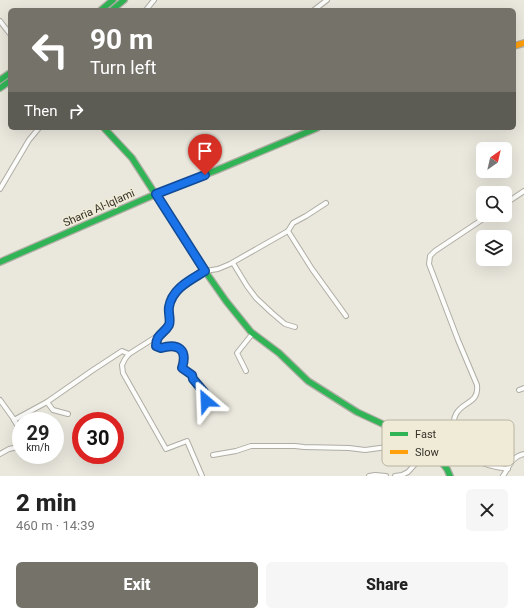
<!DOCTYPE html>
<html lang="en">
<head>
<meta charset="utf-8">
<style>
	:root { --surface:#fff; --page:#f6f6f6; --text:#222; --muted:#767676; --accent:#747269 }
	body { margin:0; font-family:Roboto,sans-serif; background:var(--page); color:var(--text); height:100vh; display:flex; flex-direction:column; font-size:15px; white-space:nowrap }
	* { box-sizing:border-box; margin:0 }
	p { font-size:13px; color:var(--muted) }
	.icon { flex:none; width:22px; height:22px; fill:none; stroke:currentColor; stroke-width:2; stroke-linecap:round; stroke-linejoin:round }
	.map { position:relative; height:476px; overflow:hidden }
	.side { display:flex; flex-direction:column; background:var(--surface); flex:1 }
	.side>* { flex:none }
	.hud { position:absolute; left:8px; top:8px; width:508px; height:122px; border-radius:6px; box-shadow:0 4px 16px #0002; background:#747269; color:#fff; overflow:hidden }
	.needle { width:26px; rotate:34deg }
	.tools { position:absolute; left:476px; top:142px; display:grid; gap:8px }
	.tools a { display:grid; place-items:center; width:36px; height:36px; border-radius:6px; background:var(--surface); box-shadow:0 4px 16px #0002; font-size:20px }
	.speed { position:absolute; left:12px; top:412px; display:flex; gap:8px; font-size:20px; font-weight:700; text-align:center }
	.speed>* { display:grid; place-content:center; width:52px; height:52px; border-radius:50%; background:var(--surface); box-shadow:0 4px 16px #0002; line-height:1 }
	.speed small { font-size:10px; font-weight:400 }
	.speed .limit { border:6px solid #d22; background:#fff; color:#111 }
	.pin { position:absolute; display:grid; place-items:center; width:34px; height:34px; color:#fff; margin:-41px -17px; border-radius:50% 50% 50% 0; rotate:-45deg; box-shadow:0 0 4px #0007 }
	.pin .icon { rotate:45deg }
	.me { position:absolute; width:44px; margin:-22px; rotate:334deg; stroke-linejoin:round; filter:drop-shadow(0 0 3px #0008) }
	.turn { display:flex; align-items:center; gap:14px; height:84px; padding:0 16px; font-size:18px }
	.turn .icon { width:52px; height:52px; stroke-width:2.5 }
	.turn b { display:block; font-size:28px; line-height:34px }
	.then { display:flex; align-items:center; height:38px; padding:0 16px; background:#0003; gap:8px; font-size:15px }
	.round { display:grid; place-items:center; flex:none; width:42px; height:42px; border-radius:6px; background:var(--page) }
	.overview { display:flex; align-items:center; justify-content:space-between; height:68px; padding:0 16px }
	h1 { font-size:24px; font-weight:800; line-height:30px }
	.action { display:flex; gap:8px; margin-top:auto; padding:8px 16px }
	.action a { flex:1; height:46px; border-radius:6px; background:var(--accent); color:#fff; font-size:16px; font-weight:800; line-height:46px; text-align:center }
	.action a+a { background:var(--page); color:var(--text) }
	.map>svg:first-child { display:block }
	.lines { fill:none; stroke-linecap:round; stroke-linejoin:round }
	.street-casing { stroke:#afada4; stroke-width:6 }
	.fast-casing { stroke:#afada4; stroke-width:8 }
	.slow-casing { stroke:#afada4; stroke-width:8 }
	.street { stroke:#fcfcfa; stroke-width:4 }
	.fast { stroke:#30b455; stroke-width:5.5 }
	.slow { stroke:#ff9f0a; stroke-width:5.5 }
	.route-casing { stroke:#114b97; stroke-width:10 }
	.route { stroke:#1a73e8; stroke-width:7 }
	.labels { text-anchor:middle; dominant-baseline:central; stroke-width:3; stroke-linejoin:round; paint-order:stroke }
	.street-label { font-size:11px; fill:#34322a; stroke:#f0ebd7 }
	.key { fill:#f0ebd7; stroke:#b8b4a3; stroke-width:1 }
	.key-label { font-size:11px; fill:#34322a }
</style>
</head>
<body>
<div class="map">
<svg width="524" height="476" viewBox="0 0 524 476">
	<rect width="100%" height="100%" fill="#eae8dd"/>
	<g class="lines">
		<g class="street-casing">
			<g id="street">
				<path d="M146 10 154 0"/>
				<path d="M314 10 327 0"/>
				<path d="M0 21 10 34"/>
				<path d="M0 189 29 140 39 128"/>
				<path d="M505 204 524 191"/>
				<path d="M489 215 435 251 430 256 429 264 458 340 477 385C479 404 463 401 456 414 452 421 455 427 458 434 470 460 481 466 508 469"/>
				<path d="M288 231 312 269 346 316"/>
				<path d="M233 263 247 286 256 298 272 313 285 324 295 327"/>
				<path d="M159 336 156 341 157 345 161 348C178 343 188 349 182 368L192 375 193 379 204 392 206 398V401L210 405"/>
				<path d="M246 371 237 353 253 333"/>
				<path d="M519 390 524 388"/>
				<path d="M0 400 13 418 21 432"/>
				<path d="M47 402 53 410 68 414"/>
				<path d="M14 420 47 402 93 370 122 351 129 354"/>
				<path d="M0 454 9 449 18 447 21 445"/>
				<path d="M213 455 236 451 251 446H295L304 447 349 448 365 450 402 445 414 441"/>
				<path d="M202 476 187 441 166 449 123 373 122 365 125 359 129 354 159 335 169 325 170 320 169 306 174 295 178 288 205 271 218 269 230 264 288 231 293 223 306 216 326 203"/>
				<path d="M369 476 375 475 386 476"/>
				<path d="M395 476 402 475 408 472 417 462 436 456"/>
				<path d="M503 476C510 466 511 457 524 454"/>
			</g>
		</g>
		<g class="fast-casing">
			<g id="fast">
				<path d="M101 10 113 0"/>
				<path d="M112 10 124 0"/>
				<path d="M0 80 10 73"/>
				<path d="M0 88 10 81"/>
				<path d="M104 128 132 158 205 271 226 301 251 332 279 353 308 381 357 412 387 426 427 448 439 459 447 469 450 476"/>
				<path d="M0 262 156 194 217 170 317 128"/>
			</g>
		</g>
		<g class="slow-casing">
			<path id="slow" d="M514 46 524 43"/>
		</g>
		<use href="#street" class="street"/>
		<use href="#fast" class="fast"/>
		<use href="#slow" class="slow"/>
	</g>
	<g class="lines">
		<g class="route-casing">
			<path id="route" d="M205 175 156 194 205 271C191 280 172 288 169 307 168 313 171 320 169 325 164 334 156 334 156 346L161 348C178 343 188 349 182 368L192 375 193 379 204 392 206 398V401"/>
		</g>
		<use href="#route" class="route"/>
	</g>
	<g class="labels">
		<g class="street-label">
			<text transform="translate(99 208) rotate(-24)">Sharia Al-Iqlami</text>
		</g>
	</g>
	<rect x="382" y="420" width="132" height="46" rx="6" class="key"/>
	<rect x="390" y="432" width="18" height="4" fill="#30b455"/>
	<rect x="390" y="450" width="18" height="4" fill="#ff9f0a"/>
	<g class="key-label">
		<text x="415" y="438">Fast</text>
		<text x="415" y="456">Slow</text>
	</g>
</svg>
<div class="tools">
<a><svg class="needle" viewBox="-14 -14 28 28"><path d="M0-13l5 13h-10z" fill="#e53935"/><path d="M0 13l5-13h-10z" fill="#767676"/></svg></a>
<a><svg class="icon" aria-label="search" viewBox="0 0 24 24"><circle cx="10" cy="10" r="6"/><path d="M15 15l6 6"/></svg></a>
<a><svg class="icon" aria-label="layers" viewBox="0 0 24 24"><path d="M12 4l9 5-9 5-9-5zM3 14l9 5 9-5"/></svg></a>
</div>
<div class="speed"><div>29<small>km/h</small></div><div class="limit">30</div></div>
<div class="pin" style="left:205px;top:175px;background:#d93025"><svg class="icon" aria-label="arrive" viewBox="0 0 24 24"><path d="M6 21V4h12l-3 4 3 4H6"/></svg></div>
<svg class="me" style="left:206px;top:401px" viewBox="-20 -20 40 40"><path d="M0-17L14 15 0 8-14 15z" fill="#1a73e8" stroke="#fff" stroke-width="4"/></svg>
<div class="hud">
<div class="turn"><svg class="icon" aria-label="left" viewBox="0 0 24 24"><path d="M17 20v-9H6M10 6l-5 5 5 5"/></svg><div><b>90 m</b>Turn left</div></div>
<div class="then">Then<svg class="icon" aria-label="right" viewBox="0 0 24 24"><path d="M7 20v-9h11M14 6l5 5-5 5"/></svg></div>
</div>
</div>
<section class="side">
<div class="overview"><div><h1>2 min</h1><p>460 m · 14:39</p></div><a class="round"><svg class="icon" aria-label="close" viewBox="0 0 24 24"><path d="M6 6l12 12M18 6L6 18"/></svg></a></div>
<div class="action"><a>Exit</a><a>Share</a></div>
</section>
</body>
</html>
